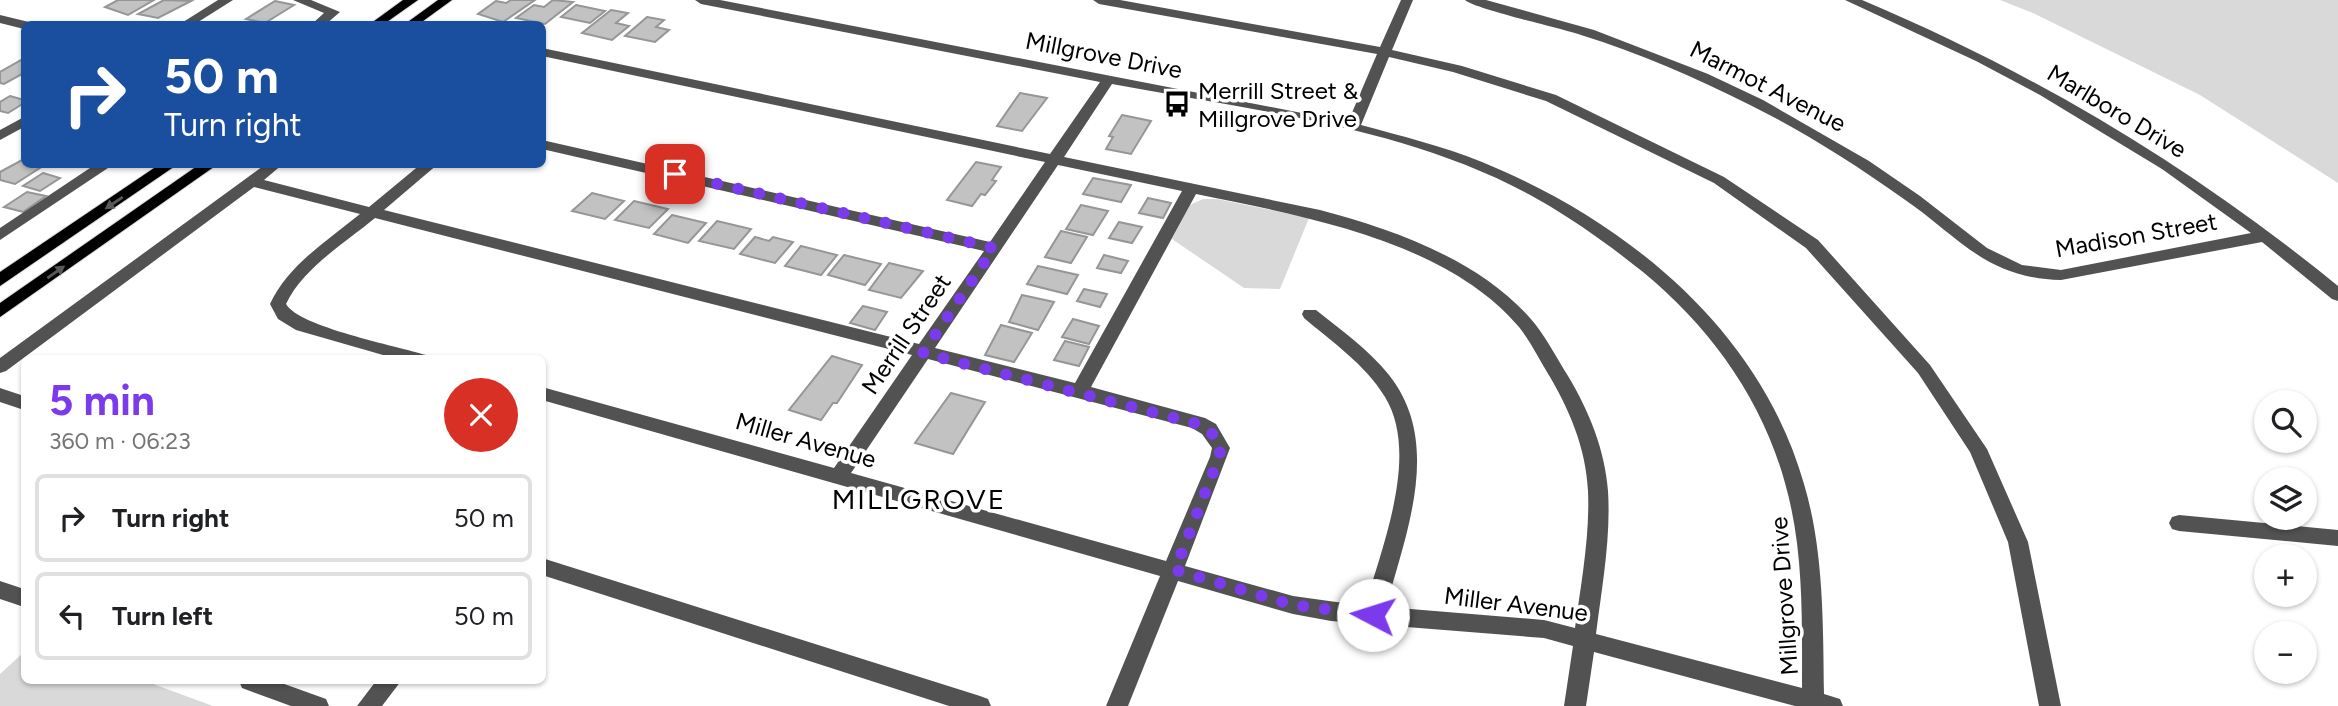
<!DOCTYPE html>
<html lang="en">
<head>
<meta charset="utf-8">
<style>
	:root { --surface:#fff; --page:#f6f6f6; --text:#202124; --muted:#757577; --line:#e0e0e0; --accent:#7c3aed }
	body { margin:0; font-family:Figtree,sans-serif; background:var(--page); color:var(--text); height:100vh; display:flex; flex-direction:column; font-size:26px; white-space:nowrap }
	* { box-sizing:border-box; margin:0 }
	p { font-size:23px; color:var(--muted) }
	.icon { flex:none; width:38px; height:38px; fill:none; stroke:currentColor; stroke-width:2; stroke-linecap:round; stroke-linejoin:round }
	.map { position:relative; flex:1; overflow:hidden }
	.details { position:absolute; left:21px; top:355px; width:525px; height:329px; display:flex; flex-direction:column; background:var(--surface); border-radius:10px; box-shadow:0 2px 5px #0004 }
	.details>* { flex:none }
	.banner { position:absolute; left:21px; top:21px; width:525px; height:147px; border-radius:10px; box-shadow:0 2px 5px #0004; background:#1a4fa0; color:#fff; overflow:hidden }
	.controls { position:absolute; left:2254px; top:390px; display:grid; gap:14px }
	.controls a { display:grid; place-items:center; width:63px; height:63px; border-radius:50%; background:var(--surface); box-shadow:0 2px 5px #0004; font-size:35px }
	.pin { position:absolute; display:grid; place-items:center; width:60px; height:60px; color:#fff; margin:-30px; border-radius:14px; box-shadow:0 4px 10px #0006 }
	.me { position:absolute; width:77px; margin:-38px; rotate:275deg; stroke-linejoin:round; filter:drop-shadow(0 0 5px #0008) }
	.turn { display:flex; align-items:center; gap:24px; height:147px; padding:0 28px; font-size:32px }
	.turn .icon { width:91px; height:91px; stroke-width:2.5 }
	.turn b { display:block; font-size:49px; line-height:60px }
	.round { display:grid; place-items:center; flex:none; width:74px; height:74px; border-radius:37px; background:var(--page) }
	.overview { display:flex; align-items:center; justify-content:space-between; height:119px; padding:0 28px }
	h1 { font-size:42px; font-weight:700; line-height:52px; color:var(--accent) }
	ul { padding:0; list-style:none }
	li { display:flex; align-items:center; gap:21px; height:88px; margin:0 14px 10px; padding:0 14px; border:4px solid var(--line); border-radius:10px }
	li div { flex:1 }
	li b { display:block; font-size:26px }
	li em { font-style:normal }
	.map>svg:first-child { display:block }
	.green { fill:#d9d9d9 }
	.building { fill:#c2c2c2; stroke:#969696; stroke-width:2 }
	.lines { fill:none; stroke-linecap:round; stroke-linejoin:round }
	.major-casing { stroke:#dbdbdb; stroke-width:2 }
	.minor { fill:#525252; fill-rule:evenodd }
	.major { fill:#000; fill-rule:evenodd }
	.oneway { fill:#595959 }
	.route { stroke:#7c3aed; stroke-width:12; stroke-dasharray:0 21.6 }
	.labels { text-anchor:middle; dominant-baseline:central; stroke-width:7; stroke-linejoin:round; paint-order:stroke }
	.street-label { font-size:24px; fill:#000; stroke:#fff }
	.poi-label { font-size:24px; fill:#000; stroke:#fff; text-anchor:start }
	.quarter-label { font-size:28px; letter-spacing:2px; fill:#000; stroke:#fff }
</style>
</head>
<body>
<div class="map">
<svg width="2338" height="706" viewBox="0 0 2338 706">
	<rect width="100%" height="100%" fill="#fff"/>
	<g class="green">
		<path d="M2000 0H2338V183L2200 95 2033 13Z"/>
		<path d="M1203 199H1217L1309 218 1280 289 1244 288 1172 239 1190 205Z"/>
		<path d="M24 652V681H145L213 706H0V674Z"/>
	</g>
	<g class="building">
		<path d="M118 0H154L128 15 105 7Z"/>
		<path d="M164 0 191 1 158 18 138 14Z"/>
		<path d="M511 0H535L503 22 478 14 496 1 506 3Z"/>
		<path d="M553 0 573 2 545 24 516 18 534 5 544 7Z"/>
		<path d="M275 1 294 5 265 23 246 19Z"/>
		<path d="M576 5 605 11 590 23 561 17Z"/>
		<path d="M611 10 628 13 616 23 629 26 612 40 582 33Z"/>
		<path d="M647 17 664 20 656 27 669 30 655 42 625 36Z"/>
		<path d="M23 59 24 73 4 84 0 83V72Z"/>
		<path d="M1020 93 1047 98 1022 131 997 126Z"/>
		<path d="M10 96 24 100V103L8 113 0 111V102Z"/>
		<path d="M1122 115 1151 121 1131 154 1106 149 1113 137 1109 136Z"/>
		<path d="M24 159V164H46L15 184 0 180V172Z"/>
		<path d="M976 162 1001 167 992 180 996 181 985 195 981 194 972 206 947 200Z"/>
		<path d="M43 173 60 178 40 191 23 186Z"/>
		<path d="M1093 178 1131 185 1121 202 1083 194Z"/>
		<path d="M27 192 46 196 23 212 4 207Z"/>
		<path d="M592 193 624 201 605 219 572 211Z"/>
		<path d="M1148 198 1171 203 1163 218 1139 213Z"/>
		<path d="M634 201 668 209 649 228 615 220Z"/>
		<path d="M1081 205 1108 211 1093 235 1066 229Z"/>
		<path d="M672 215 706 223 688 243 654 234Z"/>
		<path d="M717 221 751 229 734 249 699 241Z"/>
		<path d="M1119 222 1142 227 1132 243 1109 238Z"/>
		<path d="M1061 231 1087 237 1071 263 1045 257Z"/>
		<path d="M755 237 769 241 773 237 793 242 775 263 740 254Z"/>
		<path d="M801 246 837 255 821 275 785 266Z"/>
		<path d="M844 255 881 264 865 285 828 275Z"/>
		<path d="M1104 255 1128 261 1121 273 1097 268Z"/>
		<path d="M889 263 923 271 901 298 869 290Z"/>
		<path d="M1038 266 1078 275 1067 294 1027 284Z"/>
		<path d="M1084 289 1107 294 1100 307 1077 301Z"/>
		<path d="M1022 295 1054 302 1038 330 1009 322Z"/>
		<path d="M863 306 887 312 875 330 850 323Z"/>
		<path d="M1073 319 1099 326 1089 344 1062 337Z"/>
		<path d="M1001 325 1032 333 1014 362 985 355Z"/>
		<path d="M1065 341 1089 347 1079 366 1054 360Z"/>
		<path d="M832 356 862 365 837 403H833L821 420 789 410Z"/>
		<path d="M951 393 985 402 953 454 915 443Z"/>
	</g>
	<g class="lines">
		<g class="major-casing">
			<g id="major">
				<path d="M403 0H418L384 24H370Z"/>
				<path d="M438 0H452L419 24H405Z"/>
				<path d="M160 164H178L0 286V272Z"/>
				<path d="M200 164H218L0 317V303Z"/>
			</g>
		</g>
		<g class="minor">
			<path d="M218 0H233L195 24H180Z"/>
			<path d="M293 0H311L340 12 326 24H312L324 13Z"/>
			<path d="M695 0H720L1348 122 1377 54 1099 4 1093 0H1120L1380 47 1401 0H1413L1392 50 1462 66 1556 95 1724 177 1818 240 1930 365 1987 449 2028 542 2061 706H2039L2008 542 1970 452 1918 373 1806 248 1714 183 1546 101 1453 72 1389 57 1361 125C1401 136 1443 146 1482 162 1626 221 1760 329 1804 484 1824 551 1823 624 1824 694L1840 699 1843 706H1795L1594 652 1586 706H1564L1573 646 1544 638 1331 621 1293 614 1178 581 1128 706H1106L1160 576 542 400V387L834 468 912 355 375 218C345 243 303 268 286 304 299 327 397 346 426 355L429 359H397L296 330 278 319 270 304C288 265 327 241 360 214L254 187 6 371 0 373V358L266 164H283L264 180 369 207 421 164H438L384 210 919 344 984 251 542 149V140L990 242 1045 162 542 56V48L1050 154 1100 82 701 4ZM1112 84C1252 110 1413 128 1539 200 1576 221 1609 245 1643 272 1710 327 1762 399 1785 483 1804 549 1802 620 1802 688L1596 634C1602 587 1611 538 1608 491 1605 450 1589 411 1568 376 1556 357 1545 335 1530 318 1479 260 1393 229 1320 210L1064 157ZM1058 165 1182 191 1075 383 935 348ZM1196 194C1302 216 1445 240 1519 327 1530 341 1538 357 1547 372 1569 408 1586 448 1588 491 1590 536 1581 584 1575 628L1544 620 1386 607C1406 533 1443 443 1389 375 1368 349 1341 330 1316 310H1304L1302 314 1304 318C1332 342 1365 364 1385 397 1420 454 1382 547 1365 606L1293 596 1185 566 1230 448 1216 424 1205 418 1091 387ZM928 359 1192 428 1202 434 1212 448 1210 457 1166 561 851 473Z"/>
			<path d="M1465 0H1486L1594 30 1708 74 1763 100 1869 161 1920 196 1987 248 2022 265 2061 270 2251 233 2162 169 2040 95 1976 61 1845 0H1862C2035 73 2192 167 2338 286V301L2332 299 2262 242 2061 280C1984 278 1959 236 1901 197 1853 163 1804 132 1752 106 1697 78 1639 53 1581 35 1560 28 1475 9 1465 0Z"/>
			<path d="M0 15 29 22 30 24H24V29L0 23Z"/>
			<path d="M24 117V127L0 140V130Z"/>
			<path d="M96 164H114L0 240V228Z"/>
			<path d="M0 388 24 396V410L0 402Z"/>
			<path d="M2179 515 2338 530V546L2179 531 2172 529 2169 523 2172 517Z"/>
			<path d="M542 558 980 696 988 699 991 706H949L542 575Z"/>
			<path d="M0 581 24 589V607L0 599Z"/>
			<path d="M239 681H276L326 699 329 706H291L242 688Z"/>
			<path d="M376 681H401L382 706H357Z"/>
		</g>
		<use href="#major" class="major"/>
	</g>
	<defs><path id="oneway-solid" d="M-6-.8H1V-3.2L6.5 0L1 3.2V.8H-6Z" transform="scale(1.75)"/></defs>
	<g class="oneway">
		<use href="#oneway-solid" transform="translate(114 203) rotate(146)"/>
		<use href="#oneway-solid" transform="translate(56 272) rotate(-35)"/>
	</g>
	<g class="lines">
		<path class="route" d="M675 174 994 248 923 353 1198 424 1209 429 1221 447 1219 457 1175 570 1293 605 1373 615"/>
	</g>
	<defs>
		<g id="bus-bare" transform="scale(2.1)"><path d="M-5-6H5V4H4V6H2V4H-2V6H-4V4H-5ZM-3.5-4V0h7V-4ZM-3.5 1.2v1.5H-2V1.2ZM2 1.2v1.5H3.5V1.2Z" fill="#000" stroke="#fff" stroke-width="2.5" paint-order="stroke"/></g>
	</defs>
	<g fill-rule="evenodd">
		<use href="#bus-bare" x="1177" y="104"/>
	</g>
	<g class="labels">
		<g class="street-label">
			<text transform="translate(1104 55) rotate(11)">Millgrove Drive</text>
			<text transform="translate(1768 86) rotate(27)">Marmot Avenue</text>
			<text transform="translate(2117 111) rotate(31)">Marlboro Drive</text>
			<text transform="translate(2136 235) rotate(-10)">Madison Street</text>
			<text transform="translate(906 334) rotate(-56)">Merrill Street</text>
			<text transform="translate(806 440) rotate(16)">Miller Avenue</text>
			<text transform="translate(1784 596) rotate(-94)">Millgrove Drive</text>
			<text transform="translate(1516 604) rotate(7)">Miller Avenue</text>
		</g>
		<g class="poi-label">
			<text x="1198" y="90">Merrill Street &amp;<tspan x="1198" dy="28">Millgrove Drive</tspan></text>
		</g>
		<g class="quarter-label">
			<text x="919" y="499">MILLGROVE</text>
		</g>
	</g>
</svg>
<div class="controls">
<a><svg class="icon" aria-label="search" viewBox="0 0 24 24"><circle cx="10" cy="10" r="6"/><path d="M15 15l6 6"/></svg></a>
<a><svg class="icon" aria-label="layers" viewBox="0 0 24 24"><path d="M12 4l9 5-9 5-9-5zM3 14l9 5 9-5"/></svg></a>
<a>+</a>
<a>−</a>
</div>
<div class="pin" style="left:675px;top:174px;background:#d93025"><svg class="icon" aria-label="arrive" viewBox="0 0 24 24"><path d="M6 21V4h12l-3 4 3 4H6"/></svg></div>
<svg class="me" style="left:1373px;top:615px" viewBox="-20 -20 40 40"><circle r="19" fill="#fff"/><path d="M0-13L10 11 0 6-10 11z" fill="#7c3aed"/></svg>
<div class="banner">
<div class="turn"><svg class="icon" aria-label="right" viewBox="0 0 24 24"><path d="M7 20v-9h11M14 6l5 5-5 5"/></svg><div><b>50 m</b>Turn right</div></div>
</div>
<section class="details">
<div class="overview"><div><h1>5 min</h1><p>360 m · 06:23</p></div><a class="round" style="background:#d93025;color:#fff"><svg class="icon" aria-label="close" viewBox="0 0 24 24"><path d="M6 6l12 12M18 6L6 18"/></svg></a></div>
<ul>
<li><svg class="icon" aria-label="right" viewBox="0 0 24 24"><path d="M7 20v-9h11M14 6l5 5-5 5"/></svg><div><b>Turn right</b></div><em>50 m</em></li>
<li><svg class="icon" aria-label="left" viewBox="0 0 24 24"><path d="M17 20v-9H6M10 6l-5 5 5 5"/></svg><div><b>Turn left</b></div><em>50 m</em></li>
</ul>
</section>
</div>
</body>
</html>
